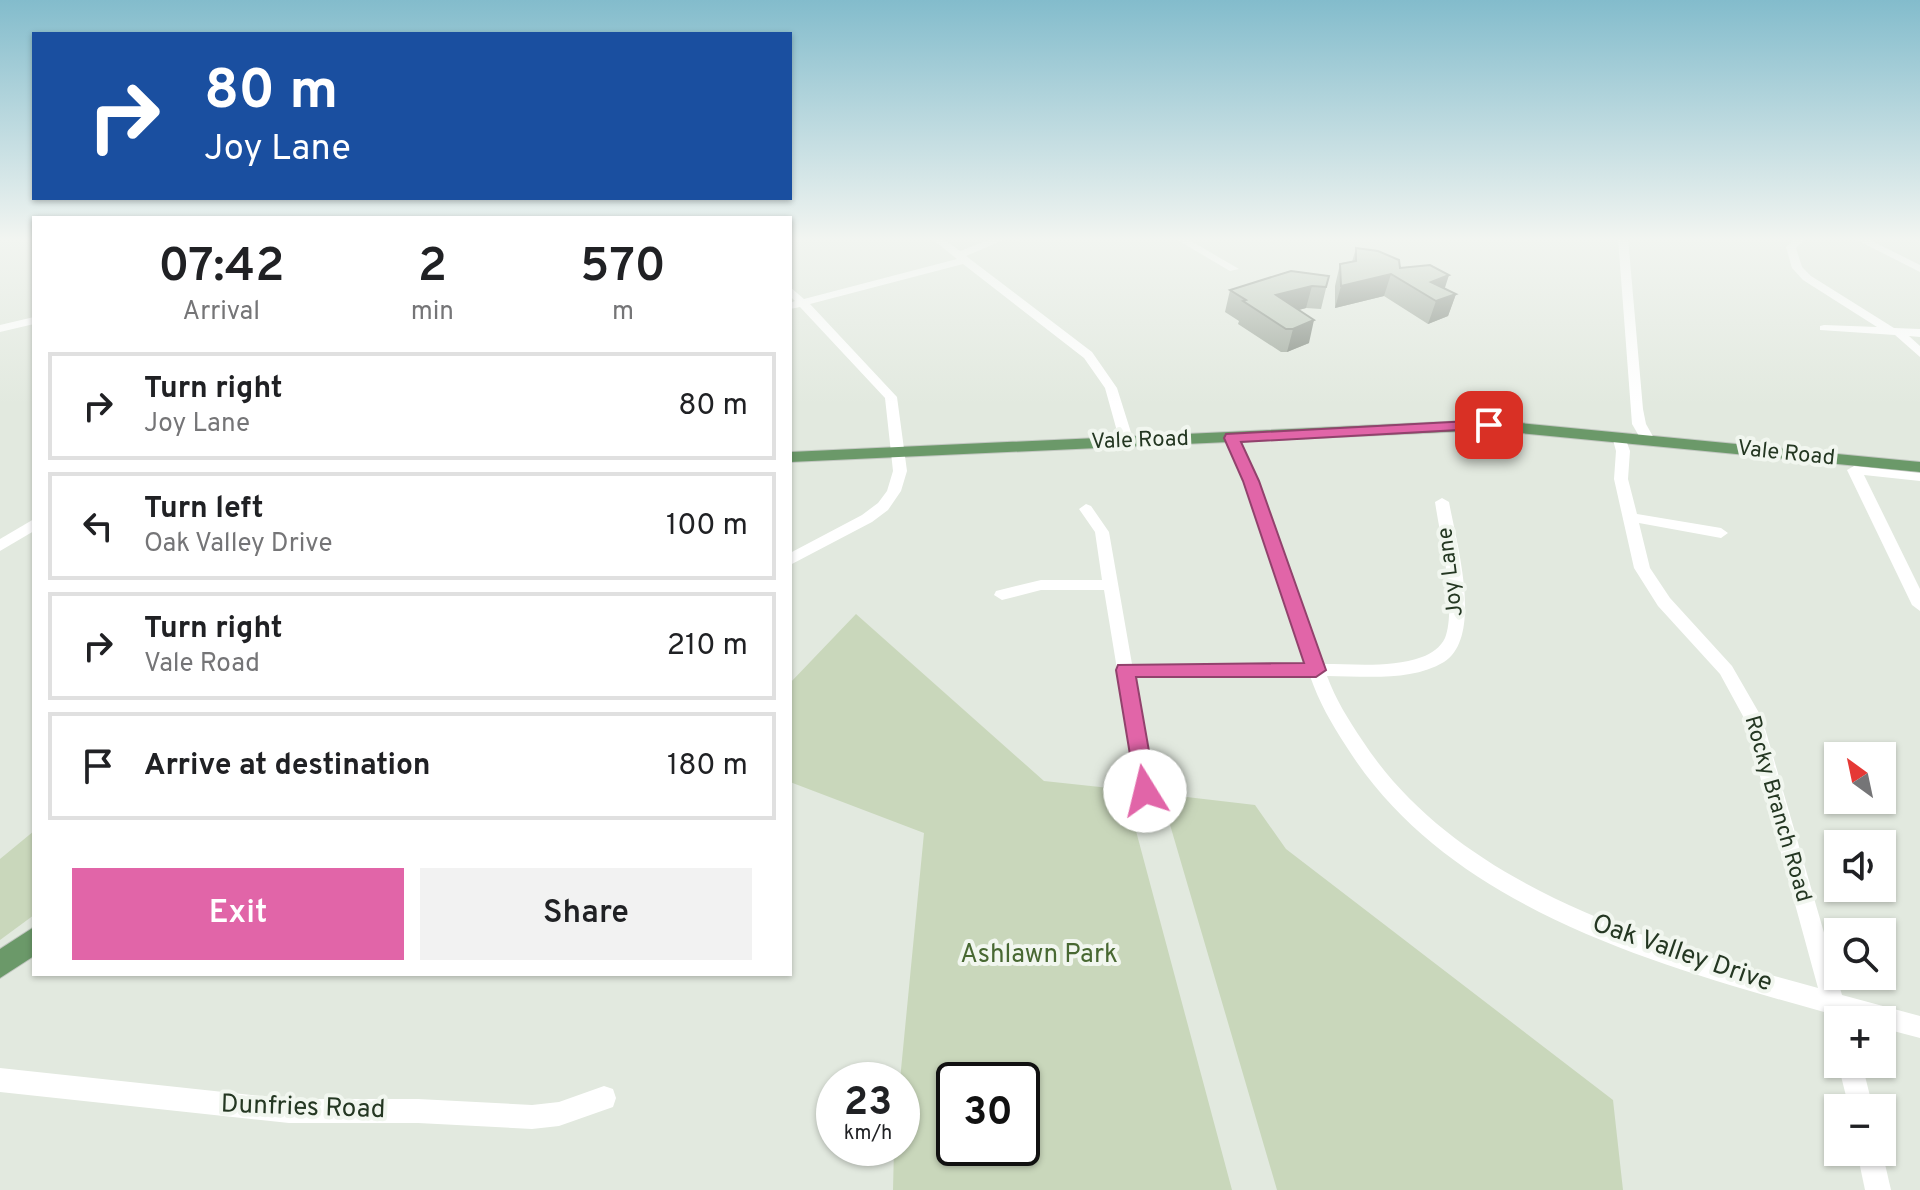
<!DOCTYPE html>
<html lang="en">
<head>
<meta charset="utf-8">
<style>
	:root { --surface:#fff; --page:#f2f2f2; --text:#202124; --muted:#757577; --line:#e0e0e0; --accent:#e165a8 }
	body { margin:0; font-family:Overpass,sans-serif; background:var(--page); color:var(--text); height:100vh; display:flex; flex-direction:column; font-size:30px; white-space:nowrap }
	* { box-sizing:border-box; margin:0 }
	p { font-size:26px; color:var(--muted) }
	.icon { flex:none; width:44px; height:44px; fill:none; stroke:currentColor; stroke-width:2; stroke-linecap:round; stroke-linejoin:round }
	.map { position:relative; flex:1; overflow:hidden }
	.sheet { position:absolute; left:32px; top:216px; width:760px; height:760px; display:flex; flex-direction:column; background:var(--surface); border-radius:0px; box-shadow:0 2px 6px #0004 }
	.sheet>* { flex:none }
	.banner { position:absolute; left:32px; top:32px; width:760px; height:168px; border-radius:0px; box-shadow:0 2px 6px #0004; background:#1a4fa0; color:#fff; overflow:hidden }
	.needle { width:52px; rotate:327deg }
	.buttons { position:absolute; left:1824px; top:742px; display:grid; gap:16px }
	.buttons a { display:grid; place-items:center; width:72px; height:72px; border-radius:0px; background:var(--surface); box-shadow:0 2px 6px #0004; font-size:40px }
	.speed { position:absolute; left:816px; top:1062px; display:flex; gap:16px; font-size:40px; font-weight:700; text-align:center }
	.speed>* { display:grid; place-content:center; width:104px; height:104px; border-radius:50%; background:var(--surface); box-shadow:0 2px 6px #0004; line-height:1 }
	.speed small { font-size:20px; font-weight:400 }
	.speed .limit { border:4px solid #111; border-radius:12px; background:#fff; color:#111 }
	.pin { position:absolute; display:grid; place-items:center; width:68px; height:68px; color:#fff; margin:-34px; border-radius:16px; box-shadow:0 4px 12px #0006 }
	.me { position:absolute; width:88px; margin:-44px; rotate:351deg; stroke-linejoin:round; filter:drop-shadow(0 0 6px #0008) }
	.turn { display:flex; align-items:center; gap:28px; height:168px; padding:0 40px; font-size:36px }
	.turn .icon { width:104px; height:104px; stroke-width:2.5 }
	.turn b { display:block; font-size:56px; line-height:68px }
	.eta { display:flex; justify-content:space-evenly; align-items:center; height:136px; text-align:center }
	.eta b { font-size:48px; font-weight:600; line-height:56px }
	.button { display:flex; gap:16px; margin-top:auto; padding:16px 40px }
	.button a { flex:1; height:92px; border-radius:0px; background:var(--accent); color:#fff; font-size:32px; font-weight:600; line-height:92px; text-align:center }
	.button a+a { background:var(--page); color:var(--text) }
	ul { padding:0; list-style:none }
	li { display:flex; align-items:center; gap:24px; height:108px; margin:0 16px 12px; padding:0 24px; border:4px solid var(--line); border-radius:0px }
	li div { flex:1 }
	li b { display:block; font-size:30px }
	li em { font-style:normal }
	.map>svg:first-child { display:block }
	.green { fill:#c9d7bb; fill-rule:evenodd }
	.lines { fill:none; stroke-linecap:round; stroke-linejoin:round }
	.major-casing { stroke:#c2c7c1; stroke-width:2 }
	.minor { fill:#fff; fill-rule:evenodd }
	.major { fill:#6b9969; fill-rule:evenodd }
	.wall { fill:#a1aa9e }
	.shaded-wall { fill:#838b81 }
	.building { fill:#bbc6b8; stroke:#838b81; stroke-width:2 }
	.route { fill:#e165a8; stroke:#92426d; stroke-width:2 }
	.labels { text-anchor:middle; dominant-baseline:central; stroke-width:8; stroke-linejoin:round; paint-order:stroke }
	.street-label { font-size:22px; fill:#243722; stroke:#f1f6ef }
	.near-street-label { font-size:26px; fill:#243722; stroke:#f1f6ef }
	.near-park-label { font-size:26px; fill:#486832; stroke:#f1f6ef }
</style>
</head>
<body>
<div class="map">
<svg width="1920" height="1190" viewBox="0 0 1920 1190">
	<rect width="100%" height="100%" fill="#e2e9df"/>
	<g class="green">
		<path d="M856 614 1044 781 1128 790 1132 816 1232 1190H893L894 1148H902L900 1080 924 833 790 782V683ZM954 1080H1022V1148H954Z"/>
		<path d="M1161 794 1255 805 1286 849 1613 1100 1623 1190H1277Z"/>
		<path d="M34 831V915L0 940V859Z"/>
	</g>
	<g class="lines">
		<g class="major-casing">
			<g id="major">
				<path d="M1489 420 1920 462V472L1489 430 790 462V452Z"/>
				<path d="M34 927V956L0 978V949Z"/>
			</g>
		</g>
		<g class="minor">
			<path d="M931 238H942L960 251 994 238H1008L966 256 1092 352 1117 388 1134 442 1127 446 1120 442 1105 388 1084 358 963 264 810 304 897 397 907 471 901 491 888 510 872 522 790 565V553L862 515 878 503 887 491 893 471 885 398 800 307 790 309V303L795 301 790 296V287L804 299 957 259Z"/>
			<path d="M1174 238H1186L1239 269 1230 271Z"/>
			<path d="M1618 238H1628L1643 409 1646 424 1655 440 1648 444 1643 443 1632 424Z"/>
			<path d="M1796 238H1807L1796 248 1802 267 1811 276 1894 328 1920 329V337L1909 336 1920 346V357L1895 335 1820 330V326L1824 325 1877 327 1803 280 1792 268 1786 247Z"/>
			<path d="M1853 238H1866L1920 265V272Z"/>
			<path d="M34 317V324L0 332V325Z"/>
			<path d="M1232 434 1239 438 1258 481 1323 664C1355 664 1391 668 1422 657 1431 654 1441 647 1445 638 1457 607 1440 536 1435 502L1442 498 1449 502C1456 541 1484 637 1444 662 1411 682 1364 676 1327 676 1336 700 1348 719 1362 740 1459 889 1656 944 1818 988L1744 718 1720 674 1658 606 1634 568 1614 479 1616 451 1613 440 1620 436 1625 437 1630 451 1628 479 1637 514 1721 528 1728 533 1721 538 1639 523 1650 568 1670 598 1732 666 1762 718 1842 995 1920 1016V1038L1882 1028V1020H1838V1031L1830 1028 1824 1012C1652 964 1447 907 1346 746 1331 723 1319 702 1310 676H1135L1155 791 1152 797 1145 799 1138 797 1104 590H1041L1002 600 994 595 996 591 1041 580H1102L1095 532 1079 509 1086 504 1091 506 1109 532 1132 664H1306L1244 481 1225 438Z"/>
			<path d="M1854 466 1920 473V481L1864 475 1920 589V611L1912 605 1847 470Z"/>
			<path d="M34 519V531L0 551V539Z"/>
			<path d="M1838 1064H1862L1873 1108H1849Z"/>
			<path d="M0 1068 289 1099H418L532 1105 559 1102 604 1086 613 1089 616 1098 613 1107 559 1126 532 1129 418 1123H289L0 1092Z"/>
			<path d="M1882 1151 1891 1190H1865L1857 1152Z"/>
		</g>
		<use href="#major" class="major"/>
	</g>
	<g class="wall">
		<path d="M1356 248 1456 294 1448 316 1428 324 1384 296 1335 308V286L1340 264 1352 262Z"/>
		<path d="M1329 276 1321 309 1306 308 1299 310 1309 343 1287 352H1281L1238 324 1239 321 1225 312 1230 290Z"/>
	</g>
	<g class="shaded-wall">
		<path d="M1391 274 1384 296 1335 308 1341 286Z"/>
		<path d="M1449 275 1442 297 1431 282Z"/>
		<path d="M1312 286 1306 308 1271 317 1276 295Z"/>
		<path d="M1456 294 1448 316 1428 324 1436 301Z"/>
		<path d="M1314 320 1309 343 1287 352 1293 329Z"/>
	</g>
	<g class="building">
		<path d="M1356 248 1378 251 1399 260 1400 268 1430 265 1449 275 1431 282 1456 294 1436 301 1391 274 1341 286 1340 264 1356 261Z"/>
		<path d="M1291 271 1329 276 1326 287 1312 286 1276 295 1314 320 1293 329H1286L1243 301 1246 300 1230 290Z"/>
	</g>
	<linearGradient id="sky" x2="0" y2="1"><stop stop-color="#83bccc"/><stop offset="0.59" stop-color="#f2f5f1"/><stop offset="1" stop-color="#f2f5f1" stop-opacity="0"/></linearGradient>
	<rect width="1920" height="405" fill="url(#sky)"/>
	<path class="route" d="M1489 420 1497 425 1494 428 1241 442 1259 481 1326 670 1316 677H1136L1156 791 1152 797H1137L1116 670 1118 665 1304 663 1243 481 1224 438 1226 434Z"/>
	<g class="labels">
		<g class="street-label">
			<text transform="translate(1140 441) rotate(-2)">Vale Road</text>
			<text transform="translate(1786 454) rotate(6)">Vale Road</text>
			<text transform="translate(1451 572) rotate(-97)">Joy Lane</text>
			<text transform="translate(1777 809) rotate(74)">Rocky Branch Road</text>
		</g>
		<g class="near-street-label">
			<text transform="translate(1682 954) rotate(19)">Oak Valley Drive</text>
			<text transform="translate(303 1108) rotate(2)">Dunfries Road</text>
		</g>
		<g class="near-park-label">
			<text x="1039" y="955">Ashlawn Park</text>
		</g>
	</g>
</svg>
<div class="buttons">
<a><svg class="needle" viewBox="-14 -14 28 28"><path d="M0-13l5 13h-10z" fill="#e53935"/><path d="M0 13l5-13h-10z" fill="#757577"/></svg></a>
<a><svg class="icon" aria-label="sound" viewBox="0 0 24 24"><path d="M4 9h4l5-4v14l-5-4H4zM17 9q2 3 0 6"/></svg></a>
<a><svg class="icon" aria-label="search" viewBox="0 0 24 24"><circle cx="10" cy="10" r="6"/><path d="M15 15l6 6"/></svg></a>
<a>+</a>
<a>−</a>
</div>
<div class="speed"><div>23<small>km/h</small></div><div class="limit">30</div></div>
<div class="pin" style="left:1489px;top:425px;background:#d93025"><svg class="icon" aria-label="arrive" viewBox="0 0 24 24"><path d="M6 21V4h12l-3 4 3 4H6"/></svg></div>
<svg class="me" style="left:1145px;top:791px" viewBox="-20 -20 40 40"><circle r="19" fill="#fff"/><path d="M0-13L10 11 0 6-10 11z" fill="#e165a8"/></svg>
<div class="banner">
<div class="turn"><svg class="icon" aria-label="right" viewBox="0 0 24 24"><path d="M7 20v-9h11M14 6l5 5-5 5"/></svg><div><b>80 m</b>Joy Lane</div></div>
</div>
<section class="sheet">
<div class="eta">
<div><b>07:42</b><p>Arrival</p></div>
<div><b>2</b><p>min</p></div>
<div><b>570</b><p>m</p></div>
</div>
<ul>
<li><svg class="icon" aria-label="right" viewBox="0 0 24 24"><path d="M7 20v-9h11M14 6l5 5-5 5"/></svg><div><b>Turn right</b><p>Joy Lane</p></div><em>80 m</em></li>
<li><svg class="icon" aria-label="left" viewBox="0 0 24 24"><path d="M17 20v-9H6M10 6l-5 5 5 5"/></svg><div><b>Turn left</b><p>Oak Valley Drive</p></div><em>100 m</em></li>
<li><svg class="icon" aria-label="right" viewBox="0 0 24 24"><path d="M7 20v-9h11M14 6l5 5-5 5"/></svg><div><b>Turn right</b><p>Vale Road</p></div><em>210 m</em></li>
<li><svg class="icon" aria-label="arrive" viewBox="0 0 24 24"><path d="M6 21V4h12l-3 4 3 4H6"/></svg><div><b>Arrive at destination</b></div><em>180 m</em></li>
</ul>
<div class="button"><a>Exit</a><a>Share</a></div>
</section>
</div>
</body>
</html>
